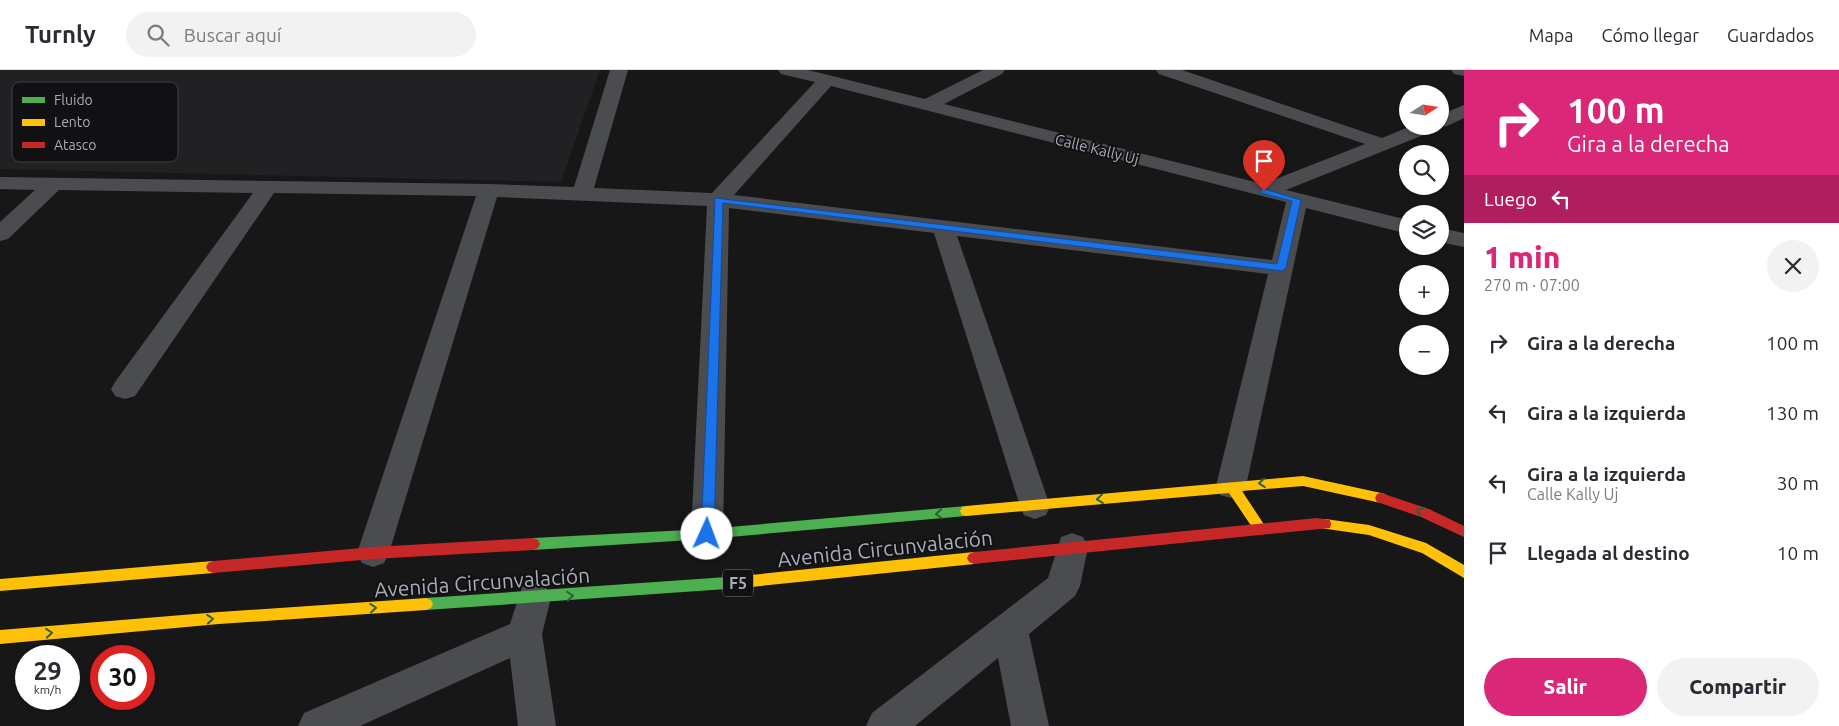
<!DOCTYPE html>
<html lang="es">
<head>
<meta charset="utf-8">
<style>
	:root { --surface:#fff; --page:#f2f2f3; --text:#2b2b33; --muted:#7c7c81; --line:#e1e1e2; --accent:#db2777 }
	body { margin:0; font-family:Ubuntu,sans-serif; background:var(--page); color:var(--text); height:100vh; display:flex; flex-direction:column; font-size:19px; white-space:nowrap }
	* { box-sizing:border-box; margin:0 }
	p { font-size:16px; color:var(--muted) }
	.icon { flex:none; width:28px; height:28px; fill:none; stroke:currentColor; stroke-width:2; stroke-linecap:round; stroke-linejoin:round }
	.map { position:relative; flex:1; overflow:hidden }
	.side { display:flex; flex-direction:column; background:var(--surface); width:375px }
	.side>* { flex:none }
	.hud { background:#db2777; color:#fff; overflow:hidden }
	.needle { width:32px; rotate:78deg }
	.tools { position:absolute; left:1399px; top:15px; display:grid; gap:10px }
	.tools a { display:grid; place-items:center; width:50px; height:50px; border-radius:50%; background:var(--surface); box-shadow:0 1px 4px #0004; font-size:25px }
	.speed { position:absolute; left:15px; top:575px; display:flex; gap:10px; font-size:25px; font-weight:700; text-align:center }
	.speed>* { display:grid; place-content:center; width:65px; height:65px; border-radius:50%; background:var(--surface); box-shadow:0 1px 4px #0004; line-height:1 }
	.speed small { font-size:12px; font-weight:400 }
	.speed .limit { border:8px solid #d22; background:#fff; color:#111 }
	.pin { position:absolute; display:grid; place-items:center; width:42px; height:42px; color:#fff; margin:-51px -21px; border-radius:50% 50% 50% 0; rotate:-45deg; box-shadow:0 0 5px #0007 }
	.pin .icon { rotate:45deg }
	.me { position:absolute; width:55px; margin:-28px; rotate:2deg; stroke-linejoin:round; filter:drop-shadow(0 0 4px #0008) }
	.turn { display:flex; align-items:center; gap:18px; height:105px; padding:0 20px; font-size:22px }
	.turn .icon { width:65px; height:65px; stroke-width:2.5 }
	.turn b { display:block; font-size:35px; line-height:42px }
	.then { display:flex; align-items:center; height:48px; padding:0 20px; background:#0003; gap:10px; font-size:19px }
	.round { display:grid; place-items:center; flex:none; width:52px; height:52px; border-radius:26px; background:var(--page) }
	.summary { display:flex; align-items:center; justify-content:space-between; height:85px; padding:0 20px }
	h1 { font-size:30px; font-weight:800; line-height:38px; color:var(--accent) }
	.button { display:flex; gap:10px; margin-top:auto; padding:10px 20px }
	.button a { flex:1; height:58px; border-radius:30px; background:var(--accent); color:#fff; font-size:20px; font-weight:800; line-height:58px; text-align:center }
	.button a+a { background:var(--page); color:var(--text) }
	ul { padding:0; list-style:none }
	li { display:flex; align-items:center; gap:15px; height:70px; padding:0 20px }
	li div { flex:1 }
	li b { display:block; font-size:19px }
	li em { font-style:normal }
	header { display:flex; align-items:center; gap:30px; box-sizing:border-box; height:70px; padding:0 25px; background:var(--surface); border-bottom:1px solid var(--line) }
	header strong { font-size:24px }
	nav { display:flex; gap:28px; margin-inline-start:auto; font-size:18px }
	.search { width:350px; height:45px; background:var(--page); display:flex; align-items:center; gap:12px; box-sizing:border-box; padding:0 18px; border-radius:28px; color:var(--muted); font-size:19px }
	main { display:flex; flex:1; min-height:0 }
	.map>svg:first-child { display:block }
	.built { fill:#212123 }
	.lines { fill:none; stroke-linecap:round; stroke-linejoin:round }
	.street { fill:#4b4c50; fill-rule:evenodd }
	.fast { fill:#4caf50; fill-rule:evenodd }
	.slow { fill:#ffc107; fill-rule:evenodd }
	.jam { fill:#c62828; fill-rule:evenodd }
	.oneway { stroke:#2e6032 }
	.route { fill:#1a73e8; stroke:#114b97 }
	.labels { text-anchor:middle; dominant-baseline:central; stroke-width:4; stroke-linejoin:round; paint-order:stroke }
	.far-street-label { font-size:15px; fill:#a8adb8; stroke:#111113 }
	.shield { fill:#111113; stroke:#7b7e86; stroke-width:1 }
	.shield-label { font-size:16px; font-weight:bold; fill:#a8adb8 }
	.near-street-label { font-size:21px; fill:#a8adb8; stroke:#111113 }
	.key { fill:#111113; stroke:#3e4045; stroke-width:1 }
	.key-label { font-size:14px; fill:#a8adb8 }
</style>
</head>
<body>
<header>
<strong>Turnly</strong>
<div class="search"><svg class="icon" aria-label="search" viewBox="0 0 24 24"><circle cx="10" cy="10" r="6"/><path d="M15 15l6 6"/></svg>Buscar aquí</div>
<nav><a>Mapa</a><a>Cómo llegar</a><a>Guardados</a></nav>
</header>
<main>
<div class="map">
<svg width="1464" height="656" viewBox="0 0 1464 656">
	<rect width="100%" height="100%" fill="#171717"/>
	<path class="built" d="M0 0H600L561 112 0 99Z"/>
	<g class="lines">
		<g class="street">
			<path d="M610 0H628L594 118 712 123 815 12 781 4 778 0H808L925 29 983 0H1005L1002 4 944 34 1263 114 1365 74 1159 4 1156 0H1182L1382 68 1411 56H1440V45L1464 35V48L1447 56 1438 57 1436 60 1286 120 1408 150V164L1306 138 1246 416 1242 425 1231 428 1220 425 1216 416 1268 204 957 166 1050 436 1046 445 1035 449 1024 445 1020 436 934 163 729 138 723 464 718 473 707 477 696 473 691 464 707 136 497 127 389 483 384 493 373 497 362 493 357 483 476 126 274 123 135 326 125 329 115 326 111 319 115 312 253 123 59 120 8 169 0 171V152L35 120 0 119V107L489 114 574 117ZM831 16 1286 132 1272 190 734 125Z"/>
			<path d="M1451 0H1464V6L1454 4Z"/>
			<path d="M1440 158 1464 163V177L1440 172Z"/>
			<path d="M1072 463 1083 467 1088 477 1080 516 1075 526 1029 564 1049 656H1011L998 588 915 656H866L872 643 1048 508 1061 467Z"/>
			<path d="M534 513 546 517 551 528 542 564 556 656H518L510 588 360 656H298L304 643 510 554 522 517Z"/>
		</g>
		<g class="fast">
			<path d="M966 436 970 437 972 441 970 445 966 446 707 469 533 480 528 478 526 474 528 470 533 468 707 459Z"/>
			<path d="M741 506 746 508 748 512 746 516 741 518 426 540 421 538 419 534 421 530 426 528Z"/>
		</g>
		<g class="slow">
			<path d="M1303 406 1381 423 1385 424 1387 428 1385 432 1381 433 1303 416 1242 421 1267 459 1266 463 1261 464 1256 463 1229 423 966 446 962 445 960 441 962 437 966 436Z"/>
			<path d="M1325 449 1369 455 1426 473 1464 495V508L1422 483 1369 465 1320 458 1319 454 1320 450Z"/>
			<path d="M974 482 979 484 981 488 979 492 974 494 741 518 736 516 734 512 736 508 741 506Z"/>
			<path d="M213 491 218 493 220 497 218 501 213 503 0 521V509Z"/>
			<path d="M426 528 431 530 433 534 431 538 426 540 219 554 0 574V560L219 542Z"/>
		</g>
		<g class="jam">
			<path d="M1381 423 1429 439 1464 456V467L1421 447 1377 432 1375 428 1377 424Z"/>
			<path d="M1317 448 1330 450 1331 454 1330 458 974 494 969 492 967 488 969 484 974 482Z"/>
			<path d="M533 468 538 470 540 474 538 478 533 480 373 489 213 503 208 501 206 497 208 493 213 491 373 477Z"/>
		</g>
	</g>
	<defs><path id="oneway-chevron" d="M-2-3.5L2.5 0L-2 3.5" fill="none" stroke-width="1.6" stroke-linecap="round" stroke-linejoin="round" transform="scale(1.25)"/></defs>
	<g class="oneway">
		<use href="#oneway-chevron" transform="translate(1262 413) rotate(176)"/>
		<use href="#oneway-chevron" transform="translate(1100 429) rotate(174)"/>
		<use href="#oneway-chevron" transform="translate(1420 441) rotate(-156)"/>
		<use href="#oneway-chevron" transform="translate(939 444) rotate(175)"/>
		<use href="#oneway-chevron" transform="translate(570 526) rotate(-4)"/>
		<use href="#oneway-chevron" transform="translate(373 538) rotate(-4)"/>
		<use href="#oneway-chevron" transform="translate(210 549) rotate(-5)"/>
		<use href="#oneway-chevron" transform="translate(49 563) rotate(-5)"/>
	</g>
	<path class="route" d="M1264 119 1301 130 1286 198 1282 201 723 133 714 464 712 468H702L701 464 715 128 1277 194 1292 131 1261 123V120Z"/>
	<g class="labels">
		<g class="far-street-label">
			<text transform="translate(1097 79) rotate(14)">Calle Kally Uj</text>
		</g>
		<rect class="shield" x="723" y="499.5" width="30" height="27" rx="4"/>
		<g class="shield-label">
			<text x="738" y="513">F5</text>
		</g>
		<g class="near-street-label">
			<text transform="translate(885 478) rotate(-6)">Avenida Circunvalación</text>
			<text transform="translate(482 512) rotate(-4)">Avenida Circunvalación</text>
		</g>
	</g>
	<rect x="12" y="12" width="166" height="80" rx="8" class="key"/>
	<rect x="22" y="27" width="23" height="6" fill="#4caf50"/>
	<rect x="22" y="49" width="23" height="7" fill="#ffc107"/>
	<rect x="22" y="72" width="23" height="6" fill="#c62828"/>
	<g class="key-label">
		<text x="54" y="35">Fluido</text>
		<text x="54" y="57">Lento</text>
		<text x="54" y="80">Atasco</text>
	</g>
</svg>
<div class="tools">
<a><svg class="needle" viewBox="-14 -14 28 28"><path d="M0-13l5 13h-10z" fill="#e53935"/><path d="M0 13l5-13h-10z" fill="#7c7c81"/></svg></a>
<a><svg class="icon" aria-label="search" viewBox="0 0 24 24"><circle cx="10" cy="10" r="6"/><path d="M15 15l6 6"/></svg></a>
<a><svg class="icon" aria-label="layers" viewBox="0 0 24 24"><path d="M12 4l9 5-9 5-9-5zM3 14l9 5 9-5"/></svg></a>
<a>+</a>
<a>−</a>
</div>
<div class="speed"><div>29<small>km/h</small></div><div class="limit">30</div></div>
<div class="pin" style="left:1264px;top:121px;background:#d93025"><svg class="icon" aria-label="arrive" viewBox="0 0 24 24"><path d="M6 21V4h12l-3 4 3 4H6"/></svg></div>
<svg class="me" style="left:707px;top:464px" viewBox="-20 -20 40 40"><circle r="19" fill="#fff"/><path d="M0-13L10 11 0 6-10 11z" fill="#1a73e8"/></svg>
</div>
<section class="side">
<div class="hud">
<div class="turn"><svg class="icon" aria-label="right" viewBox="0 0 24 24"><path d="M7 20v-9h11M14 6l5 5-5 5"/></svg><div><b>100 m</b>Gira a la derecha</div></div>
<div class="then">Luego<svg class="icon" aria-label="left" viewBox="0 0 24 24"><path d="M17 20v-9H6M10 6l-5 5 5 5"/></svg></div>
</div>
<div class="summary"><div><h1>1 min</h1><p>270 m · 07:00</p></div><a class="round"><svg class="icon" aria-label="close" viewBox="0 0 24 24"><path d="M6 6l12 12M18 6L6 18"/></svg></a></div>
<ul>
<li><svg class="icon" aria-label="right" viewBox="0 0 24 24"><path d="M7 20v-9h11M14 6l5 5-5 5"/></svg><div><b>Gira a la derecha</b></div><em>100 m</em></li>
<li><svg class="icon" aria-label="left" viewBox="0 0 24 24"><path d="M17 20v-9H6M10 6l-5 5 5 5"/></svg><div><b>Gira a la izquierda</b></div><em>130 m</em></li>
<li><svg class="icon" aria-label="left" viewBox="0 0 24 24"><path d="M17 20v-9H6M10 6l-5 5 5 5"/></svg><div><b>Gira a la izquierda</b><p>Calle Kally Uj</p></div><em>30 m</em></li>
<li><svg class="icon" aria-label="arrive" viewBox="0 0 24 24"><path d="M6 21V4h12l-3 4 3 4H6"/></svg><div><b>Llegada al destino</b></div><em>10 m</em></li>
</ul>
<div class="button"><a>Salir</a><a>Compartir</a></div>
</section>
</main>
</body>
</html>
